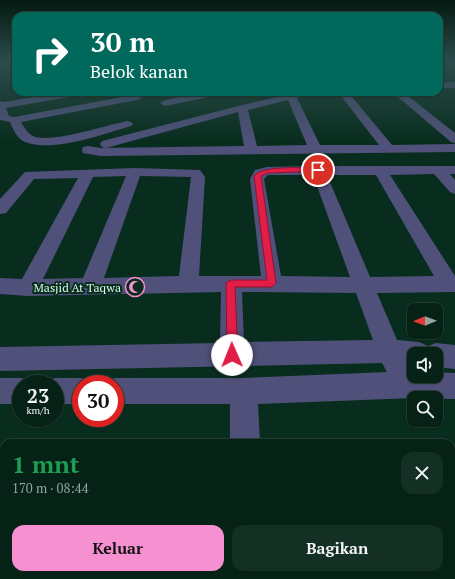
<!DOCTYPE html>
<html lang="id">
<head>
<meta charset="utf-8">
<style>
	:root { --surface:#062216; --page:#142f23; --text:#f1f3f6; --muted:#98a4a1; --line:#273f35; --accent:#f690d0 }
	body { margin:0; font-family:"PT Serif",serif; background:var(--page); color:var(--text); height:100vh; display:flex; flex-direction:column; font-size:15px; white-space:nowrap }
	* { box-sizing:border-box; margin:0 }
	p { font-size:13px; color:var(--muted) }
	.icon { flex:none; width:22px; height:22px; fill:none; stroke:currentColor; stroke-width:2; stroke-linecap:round; stroke-linejoin:round }
	.map { position:relative; flex:1; overflow:hidden }
	.drawer { position:absolute; left:0px; top:439px; width:455px; height:140px; display:flex; flex-direction:column; background:var(--surface); border-radius:12px 12px 0 0; box-shadow:0 1px 3px #0004,0 0 0 1px var(--line) }
	.drawer>* { flex:none }
	.top-card { position:absolute; left:12px; top:12px; width:431px; height:84px; border-radius:12px; box-shadow:0 1px 3px #0004,0 0 0 1px var(--line); background:#00695c; color:#fff; overflow:hidden }
	.needle { width:26px; rotate:269deg }
	.buttons { position:absolute; left:407px; top:303px; display:grid; gap:8px }
	.buttons a { display:grid; place-items:center; width:36px; height:36px; border-radius:8px; background:var(--surface); box-shadow:0 1px 3px #0004,0 0 0 1px var(--line); font-size:20px }
	.speed { position:absolute; left:12px; top:375px; display:flex; gap:8px; font-size:20px; font-weight:700; text-align:center }
	.speed>* { display:grid; place-content:center; width:52px; height:52px; border-radius:50%; background:var(--surface); box-shadow:0 1px 3px #0004,0 0 0 1px var(--line); line-height:1 }
	.speed small { font-size:10px; font-weight:400 }
	.speed .limit { border:6px solid #d22; background:#fff; color:#111 }
	.pin { position:absolute; display:grid; place-items:center; width:34px; height:34px; color:#fff; margin:-17px; border:2px solid #fff; border-radius:50%; box-shadow:0 1px 4px #0007 }
	.me { position:absolute; width:44px; margin:-22px; rotate:359deg; stroke-linejoin:round; filter:drop-shadow(0 0 3px #0008) }
	.turn { display:flex; align-items:center; gap:14px; height:84px; padding:0 12px; font-size:18px }
	.turn .icon { width:52px; height:52px; stroke-width:2.5 }
	.turn b { display:block; font-size:28px; line-height:34px }
	.round { display:grid; place-items:center; flex:none; width:42px; height:42px; border-radius:12px; background:var(--page) }
	.headline { display:flex; align-items:center; justify-content:space-between; height:68px; padding:0 12px }
	h1 { font-size:24px; font-weight:800; line-height:30px; color:#1e9e55 }
	.cta { display:flex; gap:8px; margin-top:auto; padding:8px 12px }
	.cta a { flex:1; height:46px; border-radius:12px; background:var(--accent); color:#111; font-size:16px; font-weight:800; line-height:46px; text-align:center }
	.cta a+a { background:var(--page); color:var(--text) }
	.map>svg:first-child { display:block }
	.lines { fill:none; stroke-linecap:round; stroke-linejoin:round }
	.street { fill:#50517a; fill-rule:evenodd }
	.route { fill:#e11d48; stroke:#92132f }
	.labels { text-anchor:middle; dominant-baseline:central; stroke-width:4; stroke-linejoin:round; paint-order:stroke }
	.poi-label { font-size:12px; fill:#dafcea; stroke:#082d1e; text-anchor:end }
</style>
</head>
<body>
<div class="map">
<svg width="455" height="579" viewBox="0 0 455 579">
	<rect width="100%" height="100%" fill="#082d1e"/>
	<g class="lines">
		<g class="street">
			<path d="M16 61V64L0 66V62Z"/>
			<rect x="439" y="82" width="16" height="6"/>
			<path d="M64 92H85L80 95 6 108 9 116 14 117 133 95 130 92H140L143 95 140 99 137 100 21 122C24 127 27 133 33 136 50 144 107 125 127 121L131 122 133 124 131 126C103 134 53 153 25 142 17 139 13 129 10 122L0 120V101L4 102Z"/>
			<path d="M205 92H224L219 95 165 106 160 103 165 100Z"/>
			<path d="M299 92H316L314 94 297 98 320 145H379L338 92H348L392 145 455 144V152L101 156 83 153 82 150 83 147 88 146 101 148 244 146 238 112 106 148 102 147 100 144 102 141 238 106ZM288 100 307 145 257 146 248 110Z"/>
			<path d="M392 92H403L455 133V143L451 142Z"/>
			<path d="M318 166H455V174H450L455 180V194L450 192 434 174 390 175 455 276V292L377 293 397 340 419 342 428 346 436 343 455 345V369L436 367V354H414V365H411L414 370V376H436V372L455 373V399L414 398 258 404 260 443H230V404H115V384H104L105 381 115 378H244L387 372 382 363 0 371V347L220 343 221 292 28 296 0 294V278L22 279 78 178 34 179 6 213 0 214V199L25 172 135 168 200 170 205 177 199 276H261L250 179 255 170 267 167ZM268 175H313L350 277 281 276 264 179ZM327 175H376L434 276 370 277ZM126 176 83 278 43 279 93 177ZM140 176 191 177 179 276 104 278ZM242 292 356 293 373 340 244 342Z"/>
			<path d="M0 378H21L31 381 32 384H21V404H0Z"/>
			<path d="M55 378H81L91 381 92 384H81V404H55V384H44L45 381Z"/>
			<path d="M455 515V551L451 552V516Z"/>
			<rect x="0" y="523" width="4" height="36"/>
			<path d="M231 575H269L270 579H232Z"/>
		</g>
	</g>
	<linearGradient id="sky" x2="0" y2="1"><stop stop-color="#041910"/><stop offset="0.43" stop-color="#2c4c4c"/><stop offset="1" stop-color="#2c4c4c" stop-opacity="0"/></linearGradient>
	<rect width="455" height="142" fill="url(#sky)"/>
	<path class="route" d="M318 168 321 170 320 171 268 173 261 176 276 283 272 287H235L238 355 236 358 232 360 228 358 227 355 226 283 231 280H267L254 176C262 165 304 168 318 168Z"/>
	<defs>
		<g id="mosque-ring" transform="scale(1)"><circle r="9.5" fill="#082d1e" stroke="#f690d0" stroke-width="1.5"/><path d="M3.5-4.9A6 6 0 1 0 3.5 4.9A5 5 0 1 1 3.5-4.9Z" fill="#f690d0"/></g>
	</defs>
	<g fill-rule="evenodd">
		<use href="#mosque-ring" x="135" y="287"/>
	</g>
	<g class="labels">
		<g class="poi-label">
			<text x="121" y="287">Masjid At Taqwa</text>
		</g>
	</g>
</svg>
<div class="buttons">
<a><svg class="needle" viewBox="-14 -14 28 28"><path d="M0-13l5 13h-10z" fill="#e53935"/><path d="M0 13l5-13h-10z" fill="#98a4a1"/></svg></a>
<a><svg class="icon" aria-label="sound" viewBox="0 0 24 24"><path d="M4 9h4l5-4v14l-5-4H4zM17 9q2 3 0 6"/></svg></a>
<a><svg class="icon" aria-label="search" viewBox="0 0 24 24"><circle cx="10" cy="10" r="6"/><path d="M15 15l6 6"/></svg></a>
</div>
<div class="speed"><div>23<small>km/h</small></div><div class="limit">30</div></div>
<div class="pin" style="left:318px;top:170px;background:#d93025"><svg class="icon" aria-label="arrive" viewBox="0 0 24 24"><path d="M6 21V4h12l-3 4 3 4H6"/></svg></div>
<svg class="me" style="left:232px;top:355px" viewBox="-20 -20 40 40"><circle r="19" fill="#fff"/><path d="M0-13L10 11 0 6-10 11z" fill="#e11d48"/></svg>
<div class="top-card">
<div class="turn"><svg class="icon" aria-label="right" viewBox="0 0 24 24"><path d="M7 20v-9h11M14 6l5 5-5 5"/></svg><div><b>30 m</b>Belok kanan</div></div>
</div>
<section class="drawer">
<div class="headline"><div><h1>1 mnt</h1><p>170 m · 08:44</p></div><a class="round"><svg class="icon" aria-label="close" viewBox="0 0 24 24"><path d="M6 6l12 12M18 6L6 18"/></svg></a></div>
<div class="cta"><a>Keluar</a><a>Bagikan</a></div>
</section>
</div>
</body>
</html>
